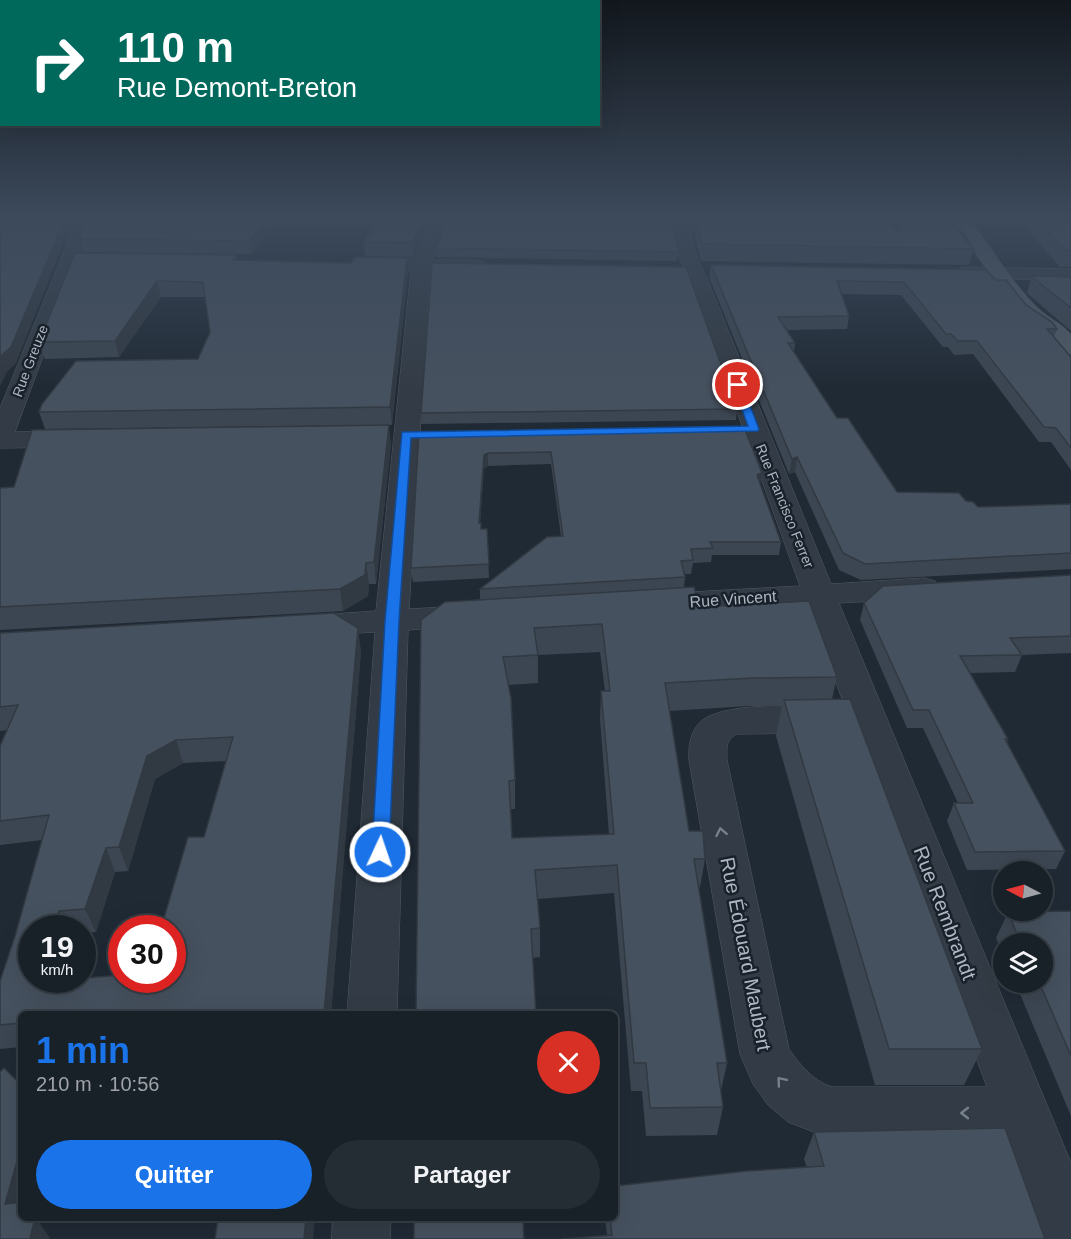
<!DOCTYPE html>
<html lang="fr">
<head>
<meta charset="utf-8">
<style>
	:root { --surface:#182028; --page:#252d34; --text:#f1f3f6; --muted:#9fa3a8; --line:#363e45; --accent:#1a73e8 }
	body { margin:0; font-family:Arial,sans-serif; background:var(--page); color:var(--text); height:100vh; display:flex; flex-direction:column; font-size:22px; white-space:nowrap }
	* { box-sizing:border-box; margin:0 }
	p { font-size:20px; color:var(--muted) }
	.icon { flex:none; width:33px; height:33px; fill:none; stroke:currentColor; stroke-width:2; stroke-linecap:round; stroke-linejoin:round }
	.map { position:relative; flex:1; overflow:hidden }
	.details { position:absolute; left:18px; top:1011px; width:600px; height:210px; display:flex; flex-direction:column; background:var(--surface); border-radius:9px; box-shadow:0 6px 24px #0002,0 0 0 2px var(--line) }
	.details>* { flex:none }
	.banner { position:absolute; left:0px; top:0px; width:600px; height:126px; box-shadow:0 6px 24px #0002,0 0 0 2px var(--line); background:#00695c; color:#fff; overflow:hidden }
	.needle { width:39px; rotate:276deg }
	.fabs { position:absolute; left:993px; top:861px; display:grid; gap:12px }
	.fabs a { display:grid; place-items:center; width:60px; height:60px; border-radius:50%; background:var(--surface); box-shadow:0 6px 24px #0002,0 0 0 2px var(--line); font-size:30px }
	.speed { position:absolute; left:18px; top:915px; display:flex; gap:12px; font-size:30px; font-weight:700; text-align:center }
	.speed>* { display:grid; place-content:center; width:78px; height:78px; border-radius:50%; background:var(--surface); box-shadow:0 6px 24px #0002,0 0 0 2px var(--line); line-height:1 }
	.speed small { font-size:15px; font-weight:400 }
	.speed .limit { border:9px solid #d22; background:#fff; color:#111 }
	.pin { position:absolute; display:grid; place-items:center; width:51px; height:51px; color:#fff; margin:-26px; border:3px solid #fff; border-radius:50%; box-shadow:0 2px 6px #0007 }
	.me { position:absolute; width:66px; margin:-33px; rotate:3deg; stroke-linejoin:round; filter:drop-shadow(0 0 4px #0008) }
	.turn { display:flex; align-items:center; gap:21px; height:126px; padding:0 18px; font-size:27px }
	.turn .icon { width:78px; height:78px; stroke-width:2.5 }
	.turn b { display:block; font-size:42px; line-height:51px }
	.round { display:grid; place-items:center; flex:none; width:63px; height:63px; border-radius:32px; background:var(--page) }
	.overview { display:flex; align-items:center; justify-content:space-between; height:102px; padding:0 18px }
	h1 { font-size:36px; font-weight:600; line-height:45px; color:var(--accent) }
	.cta { display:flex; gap:12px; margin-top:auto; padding:12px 18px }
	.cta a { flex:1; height:69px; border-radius:36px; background:var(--accent); color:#fff; font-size:24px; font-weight:600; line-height:69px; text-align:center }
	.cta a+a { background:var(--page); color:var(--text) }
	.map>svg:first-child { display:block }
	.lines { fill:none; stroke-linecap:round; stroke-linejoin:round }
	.minor-casing { stroke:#505a64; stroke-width:1 }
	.major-casing { stroke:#3c4550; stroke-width:1 }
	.path { stroke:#415556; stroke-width:2; stroke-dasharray:2 2; stroke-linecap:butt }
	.minor { fill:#333c46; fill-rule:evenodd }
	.major { fill:#515b66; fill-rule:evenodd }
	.wall { fill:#3c4652; fill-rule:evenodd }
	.shaded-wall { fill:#313942 }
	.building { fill:#46515f; stroke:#313942; stroke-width:1.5; fill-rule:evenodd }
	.oneway { stroke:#76808b }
	.route { fill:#1a73e8; stroke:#114b97; stroke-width:1.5 }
	.labels { text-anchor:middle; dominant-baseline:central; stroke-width:5; stroke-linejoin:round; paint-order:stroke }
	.far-street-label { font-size:14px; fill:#adb7c3; stroke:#19212a }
	.street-label { font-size:16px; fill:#adb7c3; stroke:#19212a }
	.near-street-label { font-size:20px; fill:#adb7c3; stroke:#19212a }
</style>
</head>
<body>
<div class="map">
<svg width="1071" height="1239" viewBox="0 0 1071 1239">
	<rect width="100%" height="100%" fill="#202a35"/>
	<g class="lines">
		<g class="minor-casing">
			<g id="minor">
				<path d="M76 216H92L79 259 15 432 73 431 82 434 86 439 82 444 73 447 0 448V408L61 259Z"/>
				<path d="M434 216H450L432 260H476L483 262 485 266 483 270 476 272 430 271 409 609 465 606 477 609 481 616 477 623 465 626 408 630 397 1014H347L375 632 304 636 292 633 287 626 292 619 304 616 376 611 411 270H363L356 268 354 264 356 260 363 258 414 259Z"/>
				<path d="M677 216H693C686 231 698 262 706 276L831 584 924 578 935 581 940 588 935 595 924 598 839 603 1071 1163V1239H1044L1007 1139H832L788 1122 768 1105 753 1084 740 1054 689 760C688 745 691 728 704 719 727 703 810 703 836 711L842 720 836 729 823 733 737 734C725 740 727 748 727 760L789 1049C800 1065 813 1081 832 1087H987L807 605 655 614 644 611 639 604 644 597 655 594 800 586 688 276C679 262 669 231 677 216Z"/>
				<path d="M966 267 1071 269V281L959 277 957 273 959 269Z"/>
				<path d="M333 1218H391L390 1239H332Z"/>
			</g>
		</g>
		<g class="major-casing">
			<path id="major" d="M950 216H966C991 245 1010 281 1038 308 1049 318 1061 323 1071 334V355L1063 353 1049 334 1024 316 978 258 969 240Z"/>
		</g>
		<path class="path" d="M613 216V222"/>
		<use href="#minor" class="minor"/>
		<use href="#major" class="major"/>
	</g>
	<g class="wall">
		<path d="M281 216 251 254 84 252 80 239Z"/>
		<path d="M380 216H432L413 257 365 256 364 242Z"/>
		<path d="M693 216H884L897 231H903L891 216H955L953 224H952L974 249 969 265 701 261 692 222Z"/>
		<path d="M968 216H1071V267H1060L1023 225 976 224Z"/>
		<path d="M436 248 678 252 677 261 436 257Z"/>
		<path d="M75 253 236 255 237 260 408 272 392 425 45 429 39 412 198 359 210 332 205 297H161L119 357 45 359 39 342Z"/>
		<path d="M711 265 996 280 1057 329 1054 337 1071 357V470L1051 442H1039L973 354 954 355 948 347H943L901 295 842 294 849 316 847 329 787 330 795 343 794 352 837 418 897 492 966 501 978 507 1071 504V569L861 580 839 570 795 472 789 474 709 277Z"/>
		<path d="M1032 276 1071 277V331L1027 293Z"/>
		<path d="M737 409 736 420 421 424V413Z"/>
		<path d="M744 427 762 473 760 484 781 542 779 555H712L711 562 693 563 691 574H685V577L684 588 694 587 700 607 809 601 837 677 832 699H850L982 1049 964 1085H875L776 736 782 706H748L669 711 689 831H703L705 859 700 887 698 888 727 1063 721 1091 723 1107 717 1135 646 1136 642 1091H631L614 893 538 899 540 928V957L532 958 536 1014H416L421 620 445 602 480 600V589L547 537 561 536 551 464 488 466 484 468 480 523H481V529H487L489 578 413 582 411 568 419 432ZM600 652 605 691H601L600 719 609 834 512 838 511 809H515V780L511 698 508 685 538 683V655Z"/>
		<path d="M391 444 376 584H369L368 596 343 611 0 630V488Z"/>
		<path d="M1071 575V653L1022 655 1015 672 970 673 1008 739 1007 743 1065 851 1056 869 967 870 947 821 954 803H958L923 728H907L860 620 864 603Z"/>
		<path d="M0 633 361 651 331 1014H21V1047L0 1049V981L15 936 42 840 0 845V746L7 730 0 731ZM226 761 204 837 172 980H32V928H82V933L96 932 115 872 128 871 155 779 183 763Z"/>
		<path d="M1071 911V1116L1015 982H1042V944H1004V956L996 938 1008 912Z"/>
		<path d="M814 1132 1045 1239 607 1235 605 1218H615L807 1168 804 1159Z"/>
	</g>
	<g class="shaded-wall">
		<path d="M66 216H74L16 363 7 372 0 386V359Z"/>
		<path d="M269 216H281L251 254 249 241Z"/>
		<path d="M425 216H432L413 257 412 243Z"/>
		<path d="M407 258 408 272 392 425 390 407Z"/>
		<path d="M157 281 161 297 119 357 115 341Z"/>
		<path d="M389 425 391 444 376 584 374 562Z"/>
		<path d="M488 453V466L484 468 479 537V523L484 455Z"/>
		<path d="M797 457 795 472 789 474 792 459Z"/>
		<path d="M762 473 760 486 757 475Z"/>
		<path d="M366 563 369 584 368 596 343 611 340 589Z"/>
		<path d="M358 628 361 651 331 1014H324Z"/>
		<path d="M176 740 183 763 155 779 128 871 119 847 147 756Z"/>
		<path d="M106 848 115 872 96 932 85 909Z"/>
		<path d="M59 911 67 928H54Z"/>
		<path d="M21 1147V1218H38L41 1222 40 1224 50 1238 49 1239H30L5 1204Z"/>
		<path d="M306 1218H315L313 1239H304Z"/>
	</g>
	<g class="building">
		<path d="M0 216H66L11 347 1 356 0 359Z"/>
		<path d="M87 216H269L249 241 80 239Z"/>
		<path d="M380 216H425L412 243 364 242Z"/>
		<path d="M696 216H884L897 231H909L915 225 907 216H945L974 249 702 244Z"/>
		<path d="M1033 216H1071V250H1065Z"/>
		<path d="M448 219 673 222 678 252 436 248Z"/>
		<path d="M75 253 236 255 233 260 351 263 355 257 407 258 390 407 39 412 42 404 76 361 198 359 210 332 203 282 157 281 115 341 39 342Z"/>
		<path d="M432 263 686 267 737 409 421 413Z"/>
		<path d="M711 265 986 270 996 280H1006L1026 305 1052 322 1057 329H1047L1071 357V448L1056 428 1044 427 977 341H958L951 334H946L904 282 837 281 849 316 778 317 795 343H788L837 418H848L897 492 959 493 966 501 973 502 978 507 1071 504V553L865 564 843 553 797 457 792 459Z"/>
		<path d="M1032 276 1071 277V308L1035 279Z"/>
		<path d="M389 425 374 562 366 563 365 575 340 589 0 607V488L14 487 32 430Z"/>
		<path d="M744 427 762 473 757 475 781 542H710L713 548 691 549 693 560 681 561 685 577 480 589 547 537 563 536 551 452 488 453 484 455 479 523H481V529H487L489 564 411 568 419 432Z"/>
		<path d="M1071 575V636L1010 638 1022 655 960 656 1008 739H1005L1065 851 975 852 954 803H973L929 710H913L864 603 883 586Z"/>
		<path d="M694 587 700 607 809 601 837 677 753 678 665 683 689 831H703L705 859H694L727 1063H717L723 1107 650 1108 646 1063H634L617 865 535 870 540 928 531 929 536 1014H416L421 620 445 602ZM602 624 610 691H601L614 834 512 838 509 781 515 780 511 698 503 657 538 655 534 628Z"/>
		<path d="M334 613 358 628 324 1014H21V1023L0 1025V981L15 936 49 815 0 821V746L18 705 0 707V633ZM233 737 204 837H188L161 928H172V980H122V975L82 978V980L37 981V980H32V928H54L59 911 85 909 106 848 119 847 147 756 176 740Z"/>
		<path d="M850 699 982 1049H889L784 700Z"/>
		<path d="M1071 911V1056L1039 982H1042V944H1021L1008 912Z"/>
		<path d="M4 1068 21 1085V1147L5 1204 21 1202V1218H35L30 1239H0V1072Z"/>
		<path d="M1005 1128 1045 1239H562L612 1235 610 1218H615V1186L747 1171 824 1166 814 1132Z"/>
		<path d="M218 1218H306L304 1239H215Z"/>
		<path d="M414 1218H523L524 1239H414Z"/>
	</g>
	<defs><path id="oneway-chevron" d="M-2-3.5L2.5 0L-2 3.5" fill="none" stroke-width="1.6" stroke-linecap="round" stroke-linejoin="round" transform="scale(1.5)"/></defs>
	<g class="oneway">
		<use href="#oneway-chevron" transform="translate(721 832) rotate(-101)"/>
		<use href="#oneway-chevron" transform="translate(781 1081) rotate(-130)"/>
		<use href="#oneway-chevron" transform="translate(965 1113) rotate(180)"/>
	</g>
	<linearGradient id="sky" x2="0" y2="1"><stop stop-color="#12171d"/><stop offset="0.56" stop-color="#3c4a5c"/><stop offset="1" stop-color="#3c4a5c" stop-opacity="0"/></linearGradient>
	<rect width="1071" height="389" fill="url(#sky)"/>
	<path class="route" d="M738 382 742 385 759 429 758 431 411 438 399 621 389 852 387 857 380 859 374 857 372 852 385 621 402 432 748 426 733 385Z"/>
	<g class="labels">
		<g class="far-street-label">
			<text transform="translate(30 361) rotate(-69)">Rue Greuze</text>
			<text transform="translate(785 506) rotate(68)">Rue Francisco Ferrer</text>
		</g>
		<g class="street-label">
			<text transform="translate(733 599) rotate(-4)">Rue Vincent</text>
		</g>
		<g class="near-street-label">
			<text transform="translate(945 913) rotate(69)">Rue Rembrandt</text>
			<text transform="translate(746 954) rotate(79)">Rue Édouard Maubert</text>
		</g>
	</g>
</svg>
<div class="fabs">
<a><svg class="needle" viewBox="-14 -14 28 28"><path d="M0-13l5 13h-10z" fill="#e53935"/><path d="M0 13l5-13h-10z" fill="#9fa3a8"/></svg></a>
<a><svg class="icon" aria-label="layers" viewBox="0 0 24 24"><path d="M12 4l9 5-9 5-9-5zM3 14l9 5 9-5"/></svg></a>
</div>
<div class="speed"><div>19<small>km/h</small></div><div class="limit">30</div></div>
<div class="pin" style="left:738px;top:385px;background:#d93025"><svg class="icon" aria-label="arrive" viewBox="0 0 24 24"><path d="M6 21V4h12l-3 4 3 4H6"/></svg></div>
<svg class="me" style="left:380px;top:852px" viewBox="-20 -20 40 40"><circle r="17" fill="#1a73e8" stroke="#fff" stroke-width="3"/><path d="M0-11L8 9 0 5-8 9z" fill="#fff"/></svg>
<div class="banner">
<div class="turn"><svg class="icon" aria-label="right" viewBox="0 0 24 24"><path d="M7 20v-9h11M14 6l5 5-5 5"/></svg><div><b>110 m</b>Rue Demont-Breton</div></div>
</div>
<section class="details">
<div class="overview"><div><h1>1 min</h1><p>210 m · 10:56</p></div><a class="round" style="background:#d93025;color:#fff"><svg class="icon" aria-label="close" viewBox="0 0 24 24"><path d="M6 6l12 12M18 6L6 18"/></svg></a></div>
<div class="cta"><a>Quitter</a><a>Partager</a></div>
</section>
</div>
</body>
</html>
